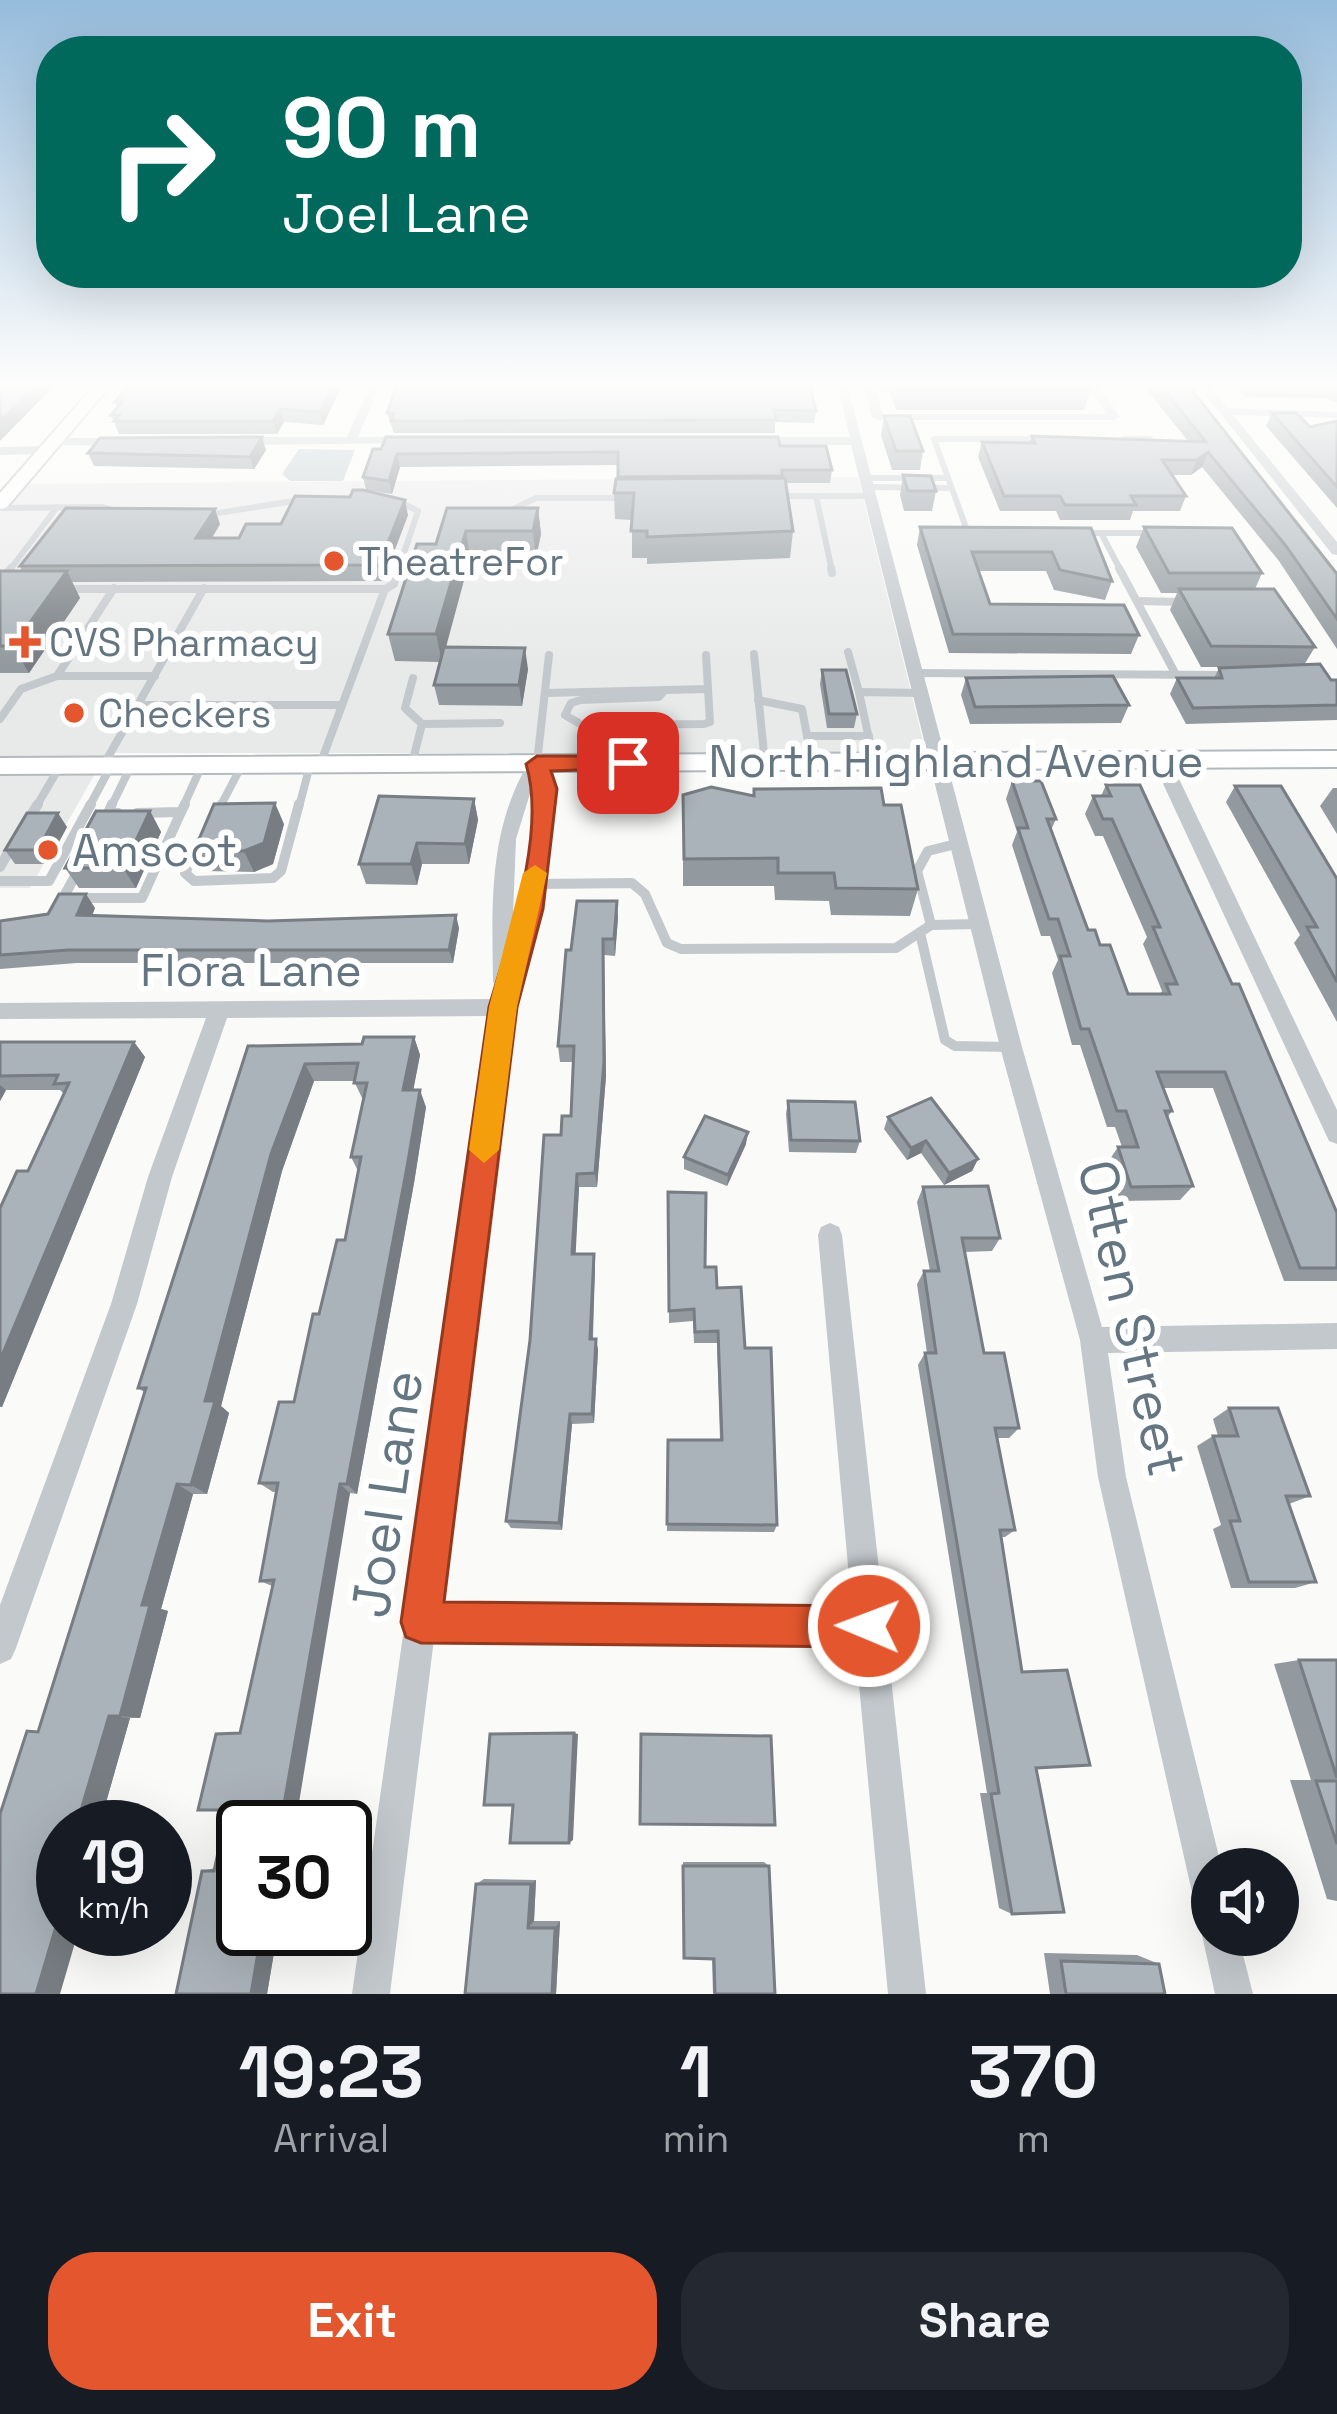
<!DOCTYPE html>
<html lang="en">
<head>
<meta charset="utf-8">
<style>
	:root { --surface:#171b24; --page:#242831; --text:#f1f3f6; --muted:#9ea1a6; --accent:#e4572e }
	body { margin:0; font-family:"Space Grotesk",sans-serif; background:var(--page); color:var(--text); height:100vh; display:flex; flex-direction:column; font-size:45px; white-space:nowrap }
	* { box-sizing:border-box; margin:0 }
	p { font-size:39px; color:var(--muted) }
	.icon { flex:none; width:66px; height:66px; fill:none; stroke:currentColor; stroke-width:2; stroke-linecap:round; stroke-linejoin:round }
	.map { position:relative; height:1994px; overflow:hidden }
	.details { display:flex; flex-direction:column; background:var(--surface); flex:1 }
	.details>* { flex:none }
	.hud { position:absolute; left:36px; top:36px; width:1266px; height:252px; border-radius:48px; box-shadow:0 12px 48px #0002; background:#00695c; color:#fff; overflow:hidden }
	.buttons { position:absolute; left:1191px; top:1848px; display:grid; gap:24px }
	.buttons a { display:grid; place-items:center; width:108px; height:108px; border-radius:50%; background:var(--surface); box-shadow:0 12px 48px #0002; font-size:60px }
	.speed { position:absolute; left:36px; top:1800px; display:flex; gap:24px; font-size:60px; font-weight:700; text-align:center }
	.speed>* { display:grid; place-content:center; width:156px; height:156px; border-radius:50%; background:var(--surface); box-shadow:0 12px 48px #0002; line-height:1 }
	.speed small { font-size:30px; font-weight:400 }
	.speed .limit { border:6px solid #111; border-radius:18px; background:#fff; color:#111 }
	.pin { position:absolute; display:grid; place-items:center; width:102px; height:102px; color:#fff; margin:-51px; border-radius:24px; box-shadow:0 6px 18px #0006 }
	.me { position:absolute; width:132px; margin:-66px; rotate:271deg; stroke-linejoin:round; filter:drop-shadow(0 0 9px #0008) }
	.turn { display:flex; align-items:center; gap:42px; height:252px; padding:0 48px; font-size:54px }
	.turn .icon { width:156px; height:156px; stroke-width:2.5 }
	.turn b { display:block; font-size:84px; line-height:102px }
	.eta { display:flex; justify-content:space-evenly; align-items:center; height:204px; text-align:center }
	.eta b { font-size:72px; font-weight:600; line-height:84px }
	.cta { display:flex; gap:24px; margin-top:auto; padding:24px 48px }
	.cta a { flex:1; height:138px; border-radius:48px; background:var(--accent); color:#fff; font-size:48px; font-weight:600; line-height:138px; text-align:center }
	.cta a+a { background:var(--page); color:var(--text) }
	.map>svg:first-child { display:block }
	.built { fill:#e8e9e9 }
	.water { fill:#bbc7cb }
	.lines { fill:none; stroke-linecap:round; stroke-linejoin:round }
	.secondary-casing { stroke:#b3babf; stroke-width:4 }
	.lane-far2 { stroke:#c3c8cc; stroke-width:6 }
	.lane-far1 { stroke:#c3c8cc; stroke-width:8 }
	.lane { stroke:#c3c8cc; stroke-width:10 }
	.street { fill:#c3c8cc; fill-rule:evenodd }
	.secondary { fill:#fff; fill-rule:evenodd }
	.wall { fill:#929a9f }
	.shaded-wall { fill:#777d82 }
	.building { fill:#aab3b9; stroke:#777d82; stroke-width:3 }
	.route { fill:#e4572e; stroke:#94391e; stroke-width:3 }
	.slow { fill:#f59e0b }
	.poi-dot { fill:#e4572e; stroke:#fff; stroke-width:4.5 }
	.labels { text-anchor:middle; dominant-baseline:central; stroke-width:12; stroke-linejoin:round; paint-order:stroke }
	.far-poi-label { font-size:39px; fill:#657683; stroke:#fff; text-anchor:start }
	.street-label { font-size:45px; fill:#657683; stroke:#fff }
	.poi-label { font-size:45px; fill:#657683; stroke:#fff; text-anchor:start }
	.near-street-label { font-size:54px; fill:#657683; stroke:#fff }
</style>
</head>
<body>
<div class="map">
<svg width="1337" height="1994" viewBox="0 0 1337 1994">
	<rect width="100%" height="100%" fill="#fafaf8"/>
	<g class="built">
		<path d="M858 477 926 753H107L103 759 0 760V513L25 484Z"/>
		<path d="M96 772 30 888H0V773Z"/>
	</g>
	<path class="water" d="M299 449 355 450 343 481H290L282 474Z"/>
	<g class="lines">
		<g class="secondary-casing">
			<g id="secondary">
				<path d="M95 385H111L6 508 0 509V493Z"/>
				<path d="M1337 751V767L0 774V758Z"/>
			</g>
		</g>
		<g class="lane-far2">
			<path d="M1124 439H1150"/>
			<path d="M866 478H948"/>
			<path d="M868 487 951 488"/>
			<path d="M778 496H870"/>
			<path d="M816 496 832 571"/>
			<path d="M396 500 418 511 398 571"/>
			<path d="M0 508 103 507 121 513"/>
			<path d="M505 513 536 498H627"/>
			<path d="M206 515 306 499"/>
			<path d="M973 533H968L934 439H1045"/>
			<path d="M1081 533H1153"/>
			<path d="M1101 533 1121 571"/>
			<path d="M9 571 57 507"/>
		</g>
		<g class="lane-far1">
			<path d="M831 568 832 573"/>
			<path d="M1119 568 1175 673"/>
			<path d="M0 582 11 568"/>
			<path d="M63 589H385L320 765"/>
			<path d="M385 589 394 584 399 568"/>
			<path d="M1138 601 1182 602"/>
			<path d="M848 652 859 692"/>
			<path d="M754 654 765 763"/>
			<path d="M917 673 1226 675"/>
			<path d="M57 676H155"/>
			<path d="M665 690 659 697 581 700 571 703 565 715 582 725 704 724 710 722 708 689"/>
			<path d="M545 693 708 689 706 655"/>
			<path d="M758 700 802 709 812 762"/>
			<path d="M136 705H341"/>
			<path d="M0 719 21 689 57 676 114 588"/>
			<path d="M422 724 500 723"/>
			<path d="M807 736H869"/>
			<path d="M874 762 859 692 922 693"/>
			<path d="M537 763 549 655"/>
			<path d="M412 764 422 724 405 708 413 678"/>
			<path d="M103 766 204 588"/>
			<path d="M36 807 60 766"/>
			<path d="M89 807 111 766"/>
			<path d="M111 807 131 766"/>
			<path d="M183 807 202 765"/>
			<path d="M220 807 242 765"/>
			<path d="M299 807 310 765"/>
		</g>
		<g class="lane">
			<path d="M112 804 108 813H118"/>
			<path d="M137 813 181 812 185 804"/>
			<path d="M216 815 222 804"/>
			<path d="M25 825 38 804"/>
			<path d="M201 841 185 873 194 881 273 878 281 871 299 804"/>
			<path d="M0 867 12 846"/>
			<path d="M79 869 63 898H142L181 812"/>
			<path d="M0 881H49L91 804"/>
			<path d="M536 884 632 883 645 894 667 943 681 949 896 948 931 925 980 924"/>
			<path d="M931 925 917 871 928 851 960 843"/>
			<path d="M920 933 945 1040 955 1046 1009 1047"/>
		</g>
		<g class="street">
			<path d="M370 385H380L358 437H412L418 441 416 443 239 445 233 441 239 437H347Z"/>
			<path d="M837 385H847L1022 1047 1102 1327 1337 1323V1349L1108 1353 1126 1477 1222 1869H1212V1919L1199 1914 1194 1901 1098 1477 1080 1340 1000 1047 851 445H755L749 441 755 437H850Z"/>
			<path d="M864 385H874L883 414H1106L1088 385H1098L1120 417 1114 420H878L872 417Z"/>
			<path d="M1198 385H1209L1227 408 1337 412V418L1233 415 1337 542V555L1332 554Z"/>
			<path d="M54 438H124L130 442 124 446 50 445 48 442Z"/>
			<path d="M0 447 46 446 52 450 46 454 0 455Z"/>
			<path d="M1161 755 1170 760 1337 1110V1144L1329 1141 1152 760Z"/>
			<path d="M537 758 546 763C563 846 536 927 514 1007L438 1607 852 1610 818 1235 821 1227 830 1223 839 1227 842 1235 926 1994H888L855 1642 434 1639 390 1994H352L491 1016 227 1018 172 1177 137 1304 16 1648 11 1659 0 1664V1605L111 1304 148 1177 206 1018 0 1019V1003L495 999 498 988 493 982C492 904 488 827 531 759ZM533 784 532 852 512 940 516 839Z"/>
			<path d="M1212 1920V1935H1238L1253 1994H1215L1202 1935 1207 1922Z"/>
		</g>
		<use href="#secondary" class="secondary"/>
	</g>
	<g class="wall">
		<path d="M342 385 323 425 284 422 277 434H119L111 415 117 408 115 402Z"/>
		<path d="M397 385 816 411 814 423 775 422V433H394L387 413Z"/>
		<path d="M877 385H1085L1090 391 1084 410H896L890 392H881Z"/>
		<path d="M1143 385H1188L1337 574V649L1279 561 1202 467 1191 475H1172L1186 496 1180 511H1133L1130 520H1060L1056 511H1000L978 457 982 442H1030L1032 436 1188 441Z"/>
		<path d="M1234 385H1337V402L1325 398 1246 397Z"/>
		<path d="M1272 413 1310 427 1337 421V508L1266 426Z"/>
		<path d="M884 416 923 451 920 470H892L881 435Z"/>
		<path d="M780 446 832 470 830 483H786L793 531 790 558 647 564V558H632V520L615 519 614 493 618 479V465L400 467 392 494 366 490 363 477 381 449Z"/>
		<path d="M266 450 254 469 94 466 88 453Z"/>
		<path d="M903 475 936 491 932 511H904L900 495Z"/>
		<path d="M447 508H538L541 534 536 558H470L445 647 528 669 522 706 439 705 434 685 440 662 395 661 388 634 436 544Z"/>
		<path d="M408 515 383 581 72 582 80 598 29 673H0V572L22 571 20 566 220 524 212 538H239L281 524Z"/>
		<path d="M920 527 1091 528 1112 581 1105 600 1054 590 1046 571H978L990 604 1139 635 1131 654 949 653 917 545Z"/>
		<path d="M1144 527 1262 573 1255 589 1315 647 1304 665 1331 680H1337V720L1186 724 1170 694 1177 678H1214L1219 668 1232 667H1201L1170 610 1177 593H1161L1136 547Z"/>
		<path d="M822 670 857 714 854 728H827L820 684Z"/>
		<path d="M966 678 1129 705 1121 723 970 724 961 695Z"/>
		<path d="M1012 781 1056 819 1051 830 1088 930 1100 945 1128 994H1160L1162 991 1143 944 1147 937 1103 836H1095L1085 814 1093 796H1101L1106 785 1337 1213V1281H1284L1213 1088H1163L1172 1111 1167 1118 1193 1186 1180 1200 1120 1201 1108 1162 1118 1147H1122L1115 1127H1107L1080 1045H1072L1052 973 1058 960 1050 936H1041L1012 845 1017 832 1006 799Z"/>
		<path d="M1235 786 1337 879V1022L1294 943 1300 935 1226 802Z"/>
		<path d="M1333 788H1337V834L1320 806Z"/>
		<path d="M683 795H754L884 805 918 889 910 916 831 915 829 901 775 900 774 886H683Z"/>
		<path d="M474 799 478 820 469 864H422L417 885 366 884 359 864Z"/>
		<path d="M150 811 161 832 136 888H79L65 868Z"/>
		<path d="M284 824 273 864 254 872 205 871 194 851Z"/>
		<path d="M67 827 47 864H15L5 850Z"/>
		<path d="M95 908 92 916 459 928 453 963H77L0 969V921Z"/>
		<path d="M618 917 615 956 604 955 606 1076 597 1187H579L575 1254 595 1267 593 1339H596L598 1350 594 1423 572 1424 562 1530 511 1528 506 1521 561 1135 571 1116 573 1062H560L558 1046 571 950Z"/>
		<path d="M414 1037 420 1055 413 1090 426 1107 414 1183 357 1494 350 1493 243 1929H278L267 1994H176L202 1871 215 1868 240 1733 272 1586 260 1581 277 1492H273L259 1483 294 1402 319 1314 345 1240 358 1171 351 1157 363 1100 354 1081H314L282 1171 221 1406 229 1413 207 1494H193L161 1609 168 1611 140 1718H130L99 1827H63L38 1732 144 1392 138 1388 248 1046 362 1044Z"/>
		<path d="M0 1042H134L145 1057 2 1407H0V1208L28 1171 64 1094 60 1090H6L0 1101Z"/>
		<path d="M788 1101 860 1141 856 1153 789 1152 786 1114Z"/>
		<path d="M888 1117 978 1159 972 1171 944 1185 921 1153 907 1160 884 1129Z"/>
		<path d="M746 1144 727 1186 684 1169V1157Z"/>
		<path d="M923 1187 1000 1238 992 1251 964 1252 984 1353 1019 1428 1009 1438H997L1015 1530 1005 1537H1001L1036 1768 1012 1914 999 1908 980 1793H987L918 1365 925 1353H927L917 1284 924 1271H930L917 1202Z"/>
		<path d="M668 1192 745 1348 777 1525 774 1532 667 1531 668 1440H720L717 1343H694L693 1321 669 1323Z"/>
		<path d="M1229 1408 1310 1496 1289 1504 1316 1582 1295 1588H1231L1213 1529 1221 1525 1197 1446 1213 1436H1218L1213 1419Z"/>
		<path d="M1299 1660H1337V1901L1327 1899 1290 1780H1311L1274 1664Z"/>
		<path d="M683 1862H764L769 1866 775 1994H713L712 1959 684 1958Z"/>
		<path d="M484 1879 536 1880 534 1921H560L556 1994H465L476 1884Z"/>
		<path d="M1044 1953 1137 1955 1159 1964 1165 1994H1050Z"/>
	</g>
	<g class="shaded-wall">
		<path d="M37 385H55L0 441V421Z"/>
		<path d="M333 385H342L323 425 320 412Z"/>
		<path d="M280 409 284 422 277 434 273 421Z"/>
		<path d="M262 437 266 450 254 469 250 457Z"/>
		<path d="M1208 452 1202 467 1191 475 1197 460Z"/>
		<path d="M397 454 400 467 392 494 389 481Z"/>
		<path d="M405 500 408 515 383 581 379 565Z"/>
		<path d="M538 508 541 534 536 558 533 531Z"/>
		<path d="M215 509 220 524 202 554 196 538Z"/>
		<path d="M466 531 470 558 442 662 436 634Z"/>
		<path d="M67 571 80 598 29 673 13 646Z"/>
		<path d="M525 648 528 669 522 706 519 685Z"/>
		<path d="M474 799 478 820 469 864 465 844Z"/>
		<path d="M275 803 284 824 273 864 254 872 244 851Z"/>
		<path d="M150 811 161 832 136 888 123 868Z"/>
		<path d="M58 813 67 827 47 864 38 850Z"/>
		<path d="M417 843 422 864 417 885 411 864Z"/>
		<path d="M86 894 95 908 86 929 77 915Z"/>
		<path d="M617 901 618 917 615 956 614 939Z"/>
		<path d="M456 915 459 928 453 963 449 950Z"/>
		<path d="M603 939 606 1076 597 1187 595 1173Z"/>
		<path d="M414 1037 420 1055 410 1107 403 1090Z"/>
		<path d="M134 1042 145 1057 2 1407 0 1406V1360Z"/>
		<path d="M305 1064 314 1081 282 1171 221 1406 229 1413 207 1494 191 1485 205 1401 271 1154Z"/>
		<path d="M0 1085 6 1090 0 1101Z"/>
		<path d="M420 1090 426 1107 414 1183 357 1494 347 1484Z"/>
		<path d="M748 1132 746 1144 727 1186 728 1175Z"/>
		<path d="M926 1141 921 1153 907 1160 911 1148Z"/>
		<path d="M978 1159 972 1171 944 1185 949 1173Z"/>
		<path d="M577 1174 579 1187 575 1267 572 1254Z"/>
		<path d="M594 1254 595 1267 592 1350 590 1339Z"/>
		<path d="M596 1339 598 1350 594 1423 592 1414Z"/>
		<path d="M570 1414 572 1424 562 1530 559 1523Z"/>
		<path d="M177 1484 193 1494 161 1609 168 1611 140 1718 120 1716 142 1605Z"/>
		<path d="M340 1484 350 1493 295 1827H280Z"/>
		<path d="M109 1716 130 1718 99 1827H76Z"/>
		<path d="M574 1733 578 1734 573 1840 569 1843Z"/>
		<path d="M536 1880 534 1921 528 1928 531 1884Z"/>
		<path d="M63 1903V1929H79L60 1994H36Z"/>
		<path d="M560 1921 556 1994H552L555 1928Z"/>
		<path d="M262 1929H278L267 1994H251Z"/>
	</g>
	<g class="building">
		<path d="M0 385H37L0 421Z"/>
		<path d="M129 385H333L320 412 280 409 273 421H114L119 415H111L122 402H115Z"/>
		<path d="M397 385H810L816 411 774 410 776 420 391 421 394 413H387Z"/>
		<path d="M896 385H1085L1090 391H899Z"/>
		<path d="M1160 385H1188L1337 574V619L1286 546 1208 452 1197 460H1162L1186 496H1131L1136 505H1065L1060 496H1004L982 442 1035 443 1032 436 1206 442Z"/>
		<path d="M1272 413H1296L1310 427 1337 421V487Z"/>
		<path d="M884 416H910L923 451H896Z"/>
		<path d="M262 437 250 457 88 453 100 438Z"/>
		<path d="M386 437H778L780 446H826L832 470H782V476L618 477V452L397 454 389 481 363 477 373 449H381Z"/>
		<path d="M903 475 931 476 936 491H908Z"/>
		<path d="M785 478 793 531 647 537V531H631L634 493H614L616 479Z"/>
		<path d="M353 490H363L405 500 379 565 20 566 66 508 215 509 196 538H239L246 524H281L295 496 350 497Z"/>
		<path d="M447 508H538L533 531H466L436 634H388L417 544H436Z"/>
		<path d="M920 527 1091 528 1112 581 1060 570 1052 552H972L990 604 1124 605 1139 635 953 634Z"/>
		<path d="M1144 527 1232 528 1262 573H1169Z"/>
		<path d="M67 571 13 646H0V571Z"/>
		<path d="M1179 589H1274L1315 647 1211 646Z"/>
		<path d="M444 647 525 648 519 685H434Z"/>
		<path d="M1320 664 1331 680H1337V705L1193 708 1177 678H1222L1219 668Z"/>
		<path d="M822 670H846L857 714H829Z"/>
		<path d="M1113 676 1129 705 975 707 966 678Z"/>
		<path d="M1012 781H1041L1056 819H1047L1088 930H1095L1100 945H1110L1128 994H1170L1166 984H1177L1153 927H1160L1112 819H1103L1093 796H1111L1106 785H1140L1232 984H1239L1337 1213V1268H1300L1225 1072H1157L1172 1111H1165L1193 1186 1131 1187 1118 1147H1138L1126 1111H1117L1089 1029H1081L1060 956H1070L1058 919H1049L1028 858 1018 828H1028Z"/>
		<path d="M1235 786H1281L1337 879V982L1307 927H1317Z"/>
		<path d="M711 787 754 796V789L881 788 884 805H901L918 889 836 888 834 873H778V858L684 859 683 795Z"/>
		<path d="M379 796 474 799 465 844 417 843 411 864H359Z"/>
		<path d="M275 803 264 843 244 851H194L214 804Z"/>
		<path d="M96 811H150L123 868H65Z"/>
		<path d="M27 813H58L38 850H5Z"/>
		<path d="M59 894H86L77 915 268 921 456 915 449 950H68L0 955V921L48 914Z"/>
		<path d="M577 901H617L614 939H603L604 1061 595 1173 577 1174 572 1254H594L590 1339H596L592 1414H570L559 1523 506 1521 530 1340 544 1135H561L562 1116H571L574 1046H558L566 950H571Z"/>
		<path d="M364 1037H414L403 1090H420L407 1167 347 1484H340L280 1827H243V1929H262L251 1994H176L202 1871H214L227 1810H198L216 1734 240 1733 274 1580 260 1581 278 1483H259L279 1402H294L313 1314H319L337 1240H345L361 1157H351L367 1083H354L358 1063 305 1064 271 1154 205 1401H215L191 1485 177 1484 142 1605H150L120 1716H109L76 1827H63V1903L36 1994H0V1814L27 1731 38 1732 146 1388H138L248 1046 362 1044Z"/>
		<path d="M0 1042H134L0 1360V1208L17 1171H28L69 1083 54 1084 58 1075 0 1076Z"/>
		<path d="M931 1098 978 1159 949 1173 926 1141 911 1148 888 1117Z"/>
		<path d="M788 1101 855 1102 860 1141 791 1140Z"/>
		<path d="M705 1116 748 1132 728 1175 684 1157Z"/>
		<path d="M988 1186 1000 1238H962L984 1353H1004L1019 1428H995L1015 1530H1000L1022 1672 1067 1670 1090 1765 1036 1768 1064 1912 1012 1914 991 1794 999 1793 925 1353H936L924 1271H939L923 1187Z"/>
		<path d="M668 1192 706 1193 705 1267H716L717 1288 741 1287 745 1348H771L777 1525 667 1524 668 1440H722L718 1331 695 1332 694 1309 669 1311Z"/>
		<path d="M1229 1408H1278L1310 1496H1286L1316 1582H1249L1230 1521H1240L1213 1436H1238Z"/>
		<path d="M1299 1660H1337V1778Z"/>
		<path d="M574 1733 569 1843H510L513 1805H484L490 1734Z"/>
		<path d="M641 1734 771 1736 775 1825 640 1824Z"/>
		<path d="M1316 1781H1337V1844Z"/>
		<path d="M683 1866H769L775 1994H715L714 1959 684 1958Z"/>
		<path d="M476 1884H531L528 1928H555L552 1994H465Z"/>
		<path d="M1061 1961 1159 1964 1165 1994H1066Z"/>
	</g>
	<linearGradient id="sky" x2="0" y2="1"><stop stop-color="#96bcdc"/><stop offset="0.58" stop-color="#fdfdfc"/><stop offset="1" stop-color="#fdfdfc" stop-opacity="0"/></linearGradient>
	<rect width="1337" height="664" fill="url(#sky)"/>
	<path class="route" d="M628 756 636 758V768L551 771 557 789 543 909 517 1007 444 1602 869 1606 884 1612 890 1626 884 1641 869 1647 421 1643 406 1637 401 1622 489 1007C509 939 547 832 526 764L537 756Z"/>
	<path class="slow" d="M535 865 547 873 517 1007 499 1150 484 1163 469 1150 489 1007 523 873Z"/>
	<g class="poi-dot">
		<circle cx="334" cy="561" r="12"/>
		<path d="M19 624h12v12h12v12h-12v12h-12v-12h-12v-12h12z"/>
		<circle cx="74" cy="713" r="12"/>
		<circle cx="48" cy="850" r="12"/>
	</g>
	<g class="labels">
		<g class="far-poi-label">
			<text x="358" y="561">TheatreFor</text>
			<text x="49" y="642">CVS Pharmacy</text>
			<text x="98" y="713">Checkers</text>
		</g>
		<g class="street-label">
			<text x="956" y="761">North Highland Avenue</text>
			<text x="251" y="970">Flora Lane</text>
		</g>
		<g class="poi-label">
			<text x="72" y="850">Amscot</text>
		</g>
		<g class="near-street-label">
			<text transform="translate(1132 1318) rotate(77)">Otten Street</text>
			<text transform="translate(387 1494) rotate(-82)">Joel Lane</text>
		</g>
	</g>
</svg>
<div class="buttons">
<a><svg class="icon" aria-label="sound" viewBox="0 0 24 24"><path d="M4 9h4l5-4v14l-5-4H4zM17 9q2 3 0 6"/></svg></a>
</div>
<div class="speed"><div>19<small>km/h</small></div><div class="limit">30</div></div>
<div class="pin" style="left:628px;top:763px;background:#d93025"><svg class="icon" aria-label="arrive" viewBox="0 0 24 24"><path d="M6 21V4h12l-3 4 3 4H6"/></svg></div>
<svg class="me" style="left:869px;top:1626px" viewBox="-20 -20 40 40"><circle r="17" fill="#e4572e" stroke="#fff" stroke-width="3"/><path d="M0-11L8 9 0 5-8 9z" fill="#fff"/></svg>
<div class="hud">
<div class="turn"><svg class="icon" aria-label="right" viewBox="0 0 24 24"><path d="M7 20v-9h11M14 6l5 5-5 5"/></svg><div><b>90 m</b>Joel Lane</div></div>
</div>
</div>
<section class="details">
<div class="eta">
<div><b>19:23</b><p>Arrival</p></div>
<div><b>1</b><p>min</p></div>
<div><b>370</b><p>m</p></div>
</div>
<div class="cta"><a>Exit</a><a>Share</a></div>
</section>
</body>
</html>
